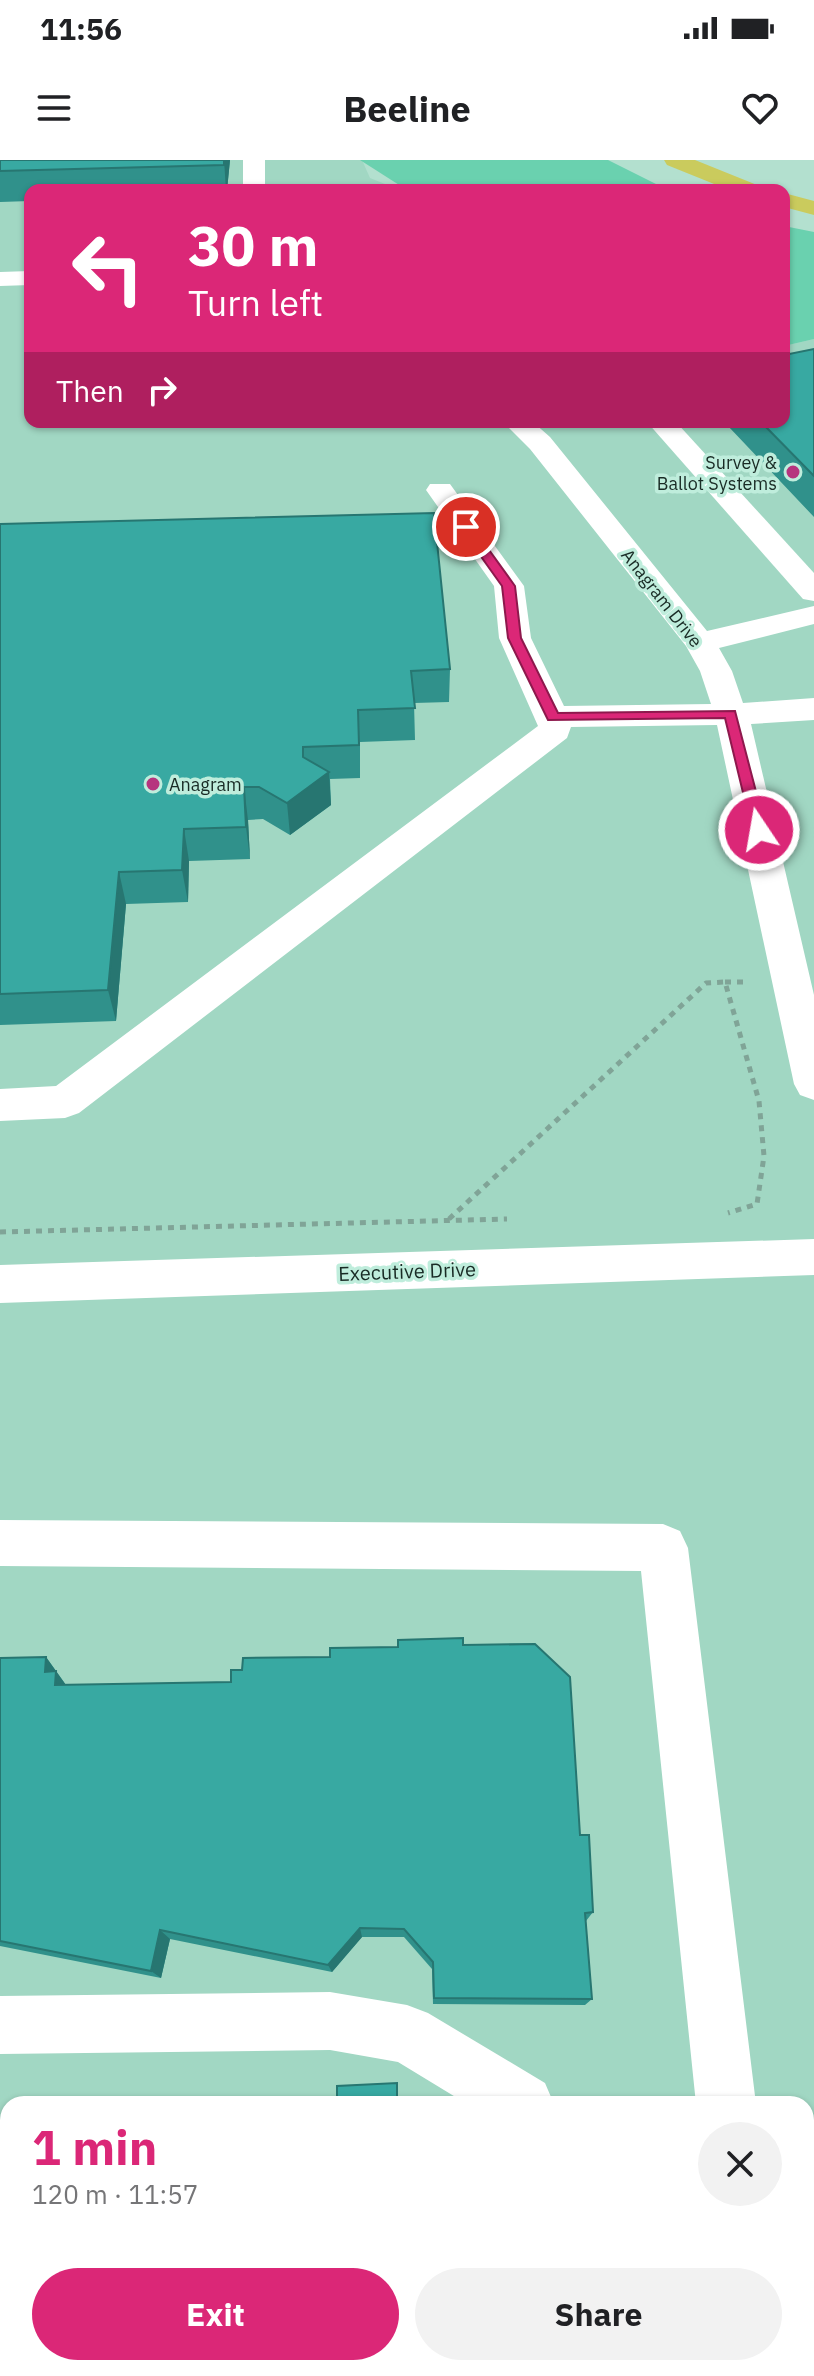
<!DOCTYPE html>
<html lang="en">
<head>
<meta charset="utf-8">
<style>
	:root { --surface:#fff; --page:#f2f2f2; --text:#202124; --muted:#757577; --accent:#db2777 }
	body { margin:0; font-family:"IBM Plex Sans",sans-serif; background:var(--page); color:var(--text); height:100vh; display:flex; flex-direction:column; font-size:30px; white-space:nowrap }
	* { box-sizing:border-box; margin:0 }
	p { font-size:26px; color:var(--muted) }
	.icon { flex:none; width:44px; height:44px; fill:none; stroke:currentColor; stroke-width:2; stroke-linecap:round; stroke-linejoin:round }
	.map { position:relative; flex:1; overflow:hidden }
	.details { position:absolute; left:0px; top:1936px; width:814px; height:280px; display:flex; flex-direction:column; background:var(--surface); border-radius:24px 24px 0 0; box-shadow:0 2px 6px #0004 }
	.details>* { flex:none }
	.hud { position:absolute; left:24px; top:24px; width:766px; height:244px; border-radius:16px; box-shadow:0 2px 6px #0004; background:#db2777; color:#fff; overflow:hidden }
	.pin { position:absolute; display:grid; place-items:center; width:68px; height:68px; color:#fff; margin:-34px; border:4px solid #fff; border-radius:50%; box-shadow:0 2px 8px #0007 }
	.me { position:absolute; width:88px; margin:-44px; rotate:348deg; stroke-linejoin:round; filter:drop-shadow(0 0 6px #0008) }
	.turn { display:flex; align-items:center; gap:28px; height:168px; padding:0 32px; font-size:36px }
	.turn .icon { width:104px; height:104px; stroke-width:2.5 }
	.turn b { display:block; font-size:56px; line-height:68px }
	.then { display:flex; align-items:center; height:76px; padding:0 32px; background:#0003; gap:16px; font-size:30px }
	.round { display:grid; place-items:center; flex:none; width:84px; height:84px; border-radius:42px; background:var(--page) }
	.head { display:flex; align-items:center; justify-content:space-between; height:136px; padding:0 32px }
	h1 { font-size:48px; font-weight:700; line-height:60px; color:var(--accent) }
	.action { display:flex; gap:16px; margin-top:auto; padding:16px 32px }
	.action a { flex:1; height:92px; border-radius:48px; background:var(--accent); color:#fff; font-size:32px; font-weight:700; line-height:92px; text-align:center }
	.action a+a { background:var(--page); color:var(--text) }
	.status { display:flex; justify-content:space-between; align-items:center; height:56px; padding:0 40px; background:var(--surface); direction:ltr }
	.status svg { height:22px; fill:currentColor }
	header { display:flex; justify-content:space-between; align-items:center; height:104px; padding:0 32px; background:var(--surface); font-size:36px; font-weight:700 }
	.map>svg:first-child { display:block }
	.built { fill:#a1d7c3; fill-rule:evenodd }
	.green { fill:#6ad1af }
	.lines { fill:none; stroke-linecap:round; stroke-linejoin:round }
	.path { stroke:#80a497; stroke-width:5; stroke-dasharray:6 6; stroke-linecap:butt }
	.minor { fill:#fff; fill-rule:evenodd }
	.highway { fill:#cacb5d; fill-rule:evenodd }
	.wall { fill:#30918b }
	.shaded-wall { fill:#277671 }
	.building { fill:#38a9a2; stroke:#277671; stroke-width:2 }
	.route { fill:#db2777; stroke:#8e194d; stroke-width:2 }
	.poi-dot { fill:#b6347e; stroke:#bfeddc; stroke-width:3 }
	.labels { text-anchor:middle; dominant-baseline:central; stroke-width:7; stroke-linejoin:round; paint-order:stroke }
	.far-poi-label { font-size:18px; fill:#192b25; stroke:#bfeddc; text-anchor:end }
	.far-street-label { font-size:18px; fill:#192b25; stroke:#bfeddc }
	.street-label { font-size:20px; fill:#192b25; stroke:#bfeddc }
</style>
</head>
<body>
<div class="status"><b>11:56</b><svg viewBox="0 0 49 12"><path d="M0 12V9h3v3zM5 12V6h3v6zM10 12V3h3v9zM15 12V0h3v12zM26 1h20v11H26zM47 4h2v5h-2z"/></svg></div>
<header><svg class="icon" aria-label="menu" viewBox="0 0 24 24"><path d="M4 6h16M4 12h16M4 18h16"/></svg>Beeline<svg class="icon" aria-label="heart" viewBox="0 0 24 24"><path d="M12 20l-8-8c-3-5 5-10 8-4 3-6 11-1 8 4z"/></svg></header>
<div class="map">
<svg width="814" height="2216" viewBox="0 0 814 2216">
	<rect width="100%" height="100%" fill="#b3e0cf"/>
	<path class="built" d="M0 0H362L370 18 400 30H30V262H784V186L814 179V2216H0ZM8 1944H806V2208H8Z"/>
	<g class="green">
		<path d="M360 0H608L668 30H407Z"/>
		<path d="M784 66 814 72V179L784 186Z"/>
	</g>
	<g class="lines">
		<g class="path">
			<path d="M725 822H748"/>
			<path d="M449 1059 706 823 725 822 759 941 764 996 757 1044 728 1053"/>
			<path d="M0 1072 507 1059"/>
		</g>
		<g class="minor">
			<rect x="243" y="0" width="22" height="30"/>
			<path d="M30 111V125L0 126V112Z"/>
			<path d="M503 262H533L550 277 707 471 814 446V464L719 488 732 511 743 543 814 538V560L751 564 814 835V940L800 935 794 924 717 565 571 567 567 578 79 953 65 958 0 961V929L56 926 538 566 499 478 494 426 426 330 430 324H450L524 426 531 478 564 546 711 544 700 511 686 486 530 289Z"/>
			<path d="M647 262H676L814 413V441L803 439Z"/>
			<path d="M814 1079V1115L0 1143V1105Z"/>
			<path d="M0 1360 663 1364 680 1371 688 1388 756 1944H696L641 1411 0 1406Z"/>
			<path d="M330 1832 407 1845 428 1853 545 1923 554 1944H467L398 1902 330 1890 0 1894V1836Z"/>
			<rect x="806" y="2034" width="8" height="62"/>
			<rect x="510" y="2208" width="66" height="8"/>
			<path d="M723 2208H789L790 2216H724Z"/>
		</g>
		<g class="highway">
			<path d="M664 0H695L757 25 760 30H729L667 5Z"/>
			<path d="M784 33 814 41V55L784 47Z"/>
		</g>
	</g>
	<g class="wall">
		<path d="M0 0H230L227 30H30V41L0 42Z"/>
		<path d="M814 189V357L728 266 729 262H784Z"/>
		<path d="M0 364 450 509 449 542 414 543 415 580 360 582V618L330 619 331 645 290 675 263 659 248 660 250 699 189 701 188 742 126 744 116 861 0 865Z"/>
		<path d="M463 1485 580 1675 593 1752 586 1761 592 1839 585 1845 433 1844 432 1809 404 1777H362L332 1812 170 1779 161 1818 0 1786V1498L46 1497 66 1525 231 1522 242 1510 330 1497Z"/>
	</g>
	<g class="shaded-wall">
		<path d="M224 0H230L227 30H226Z"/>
		<path d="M329 612 331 645 290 675 287 643Z"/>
		<path d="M244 627 248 660 250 699 246 667Z"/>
		<path d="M184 669 189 701 188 742 182 710Z"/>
		<path d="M119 712 126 744 116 861 108 830Z"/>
		<path d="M46 1497 68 1528 67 1541 45 1512Z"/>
		<path d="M360 1768 362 1777 332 1812 328 1805Z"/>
		<path d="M160 1770 170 1779 161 1818 151 1811Z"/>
	</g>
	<g class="building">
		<path d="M0 0H224V5L0 11Z"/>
		<path d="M814 189V316L761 262H784V195Z"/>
		<path d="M434 353 450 509 411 511 415 548 358 550 359 585 303 587V597L329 612 287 643 259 627H244L246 667 184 669 182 710 119 712 108 830 0 834V364Z"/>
		<path d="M463 1478V1485L535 1484 570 1517 580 1675H589L593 1752 585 1753 592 1839 434 1838 433 1802 404 1769 360 1768 328 1805 160 1770 151 1811 0 1781V1498L46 1497 45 1512 56 1511 55 1525 231 1522V1510H242L243 1498 330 1497V1488L398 1487V1480Z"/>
		<path d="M397 1923V1944H337V1926Z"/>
		<path d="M8 1986V2208H395V2216H0V1987Z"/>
	</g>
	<path class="route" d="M462 365H471L515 426 521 478 558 553 735 551 766 670 764 674H754L752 670 725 558 548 560 508 478 502 426 460 367Z"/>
	<g class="poi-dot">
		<circle cx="793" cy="312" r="8"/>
		<circle cx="153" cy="624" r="8"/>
	</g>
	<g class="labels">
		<g class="far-poi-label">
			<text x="777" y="302">Survey &amp;<tspan x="777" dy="21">Ballot Systems</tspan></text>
			<text x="169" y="624" text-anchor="start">Anagram</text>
		</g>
		<g class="far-street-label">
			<text transform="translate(662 438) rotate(52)">Anagram Drive</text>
		</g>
		<g class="street-label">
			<text transform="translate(407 1111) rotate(-2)">Executive Drive</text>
		</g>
	</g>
</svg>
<div class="pin" style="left:466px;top:367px;background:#d93025"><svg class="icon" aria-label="arrive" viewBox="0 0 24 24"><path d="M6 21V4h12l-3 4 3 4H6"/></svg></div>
<svg class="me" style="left:759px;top:670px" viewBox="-20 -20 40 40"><circle r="17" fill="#db2777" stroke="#fff" stroke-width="3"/><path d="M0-11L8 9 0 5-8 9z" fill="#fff"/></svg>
<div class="hud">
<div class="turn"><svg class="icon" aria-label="left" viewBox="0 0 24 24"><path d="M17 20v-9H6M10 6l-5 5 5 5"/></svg><div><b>30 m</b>Turn left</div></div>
<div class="then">Then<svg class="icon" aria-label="right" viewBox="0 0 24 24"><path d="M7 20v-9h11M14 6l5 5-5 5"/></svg></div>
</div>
<section class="details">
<div class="head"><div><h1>1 min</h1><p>120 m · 11:57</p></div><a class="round"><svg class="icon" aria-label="close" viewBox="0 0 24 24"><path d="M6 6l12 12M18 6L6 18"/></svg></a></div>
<div class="action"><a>Exit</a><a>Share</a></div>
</section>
</div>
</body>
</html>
